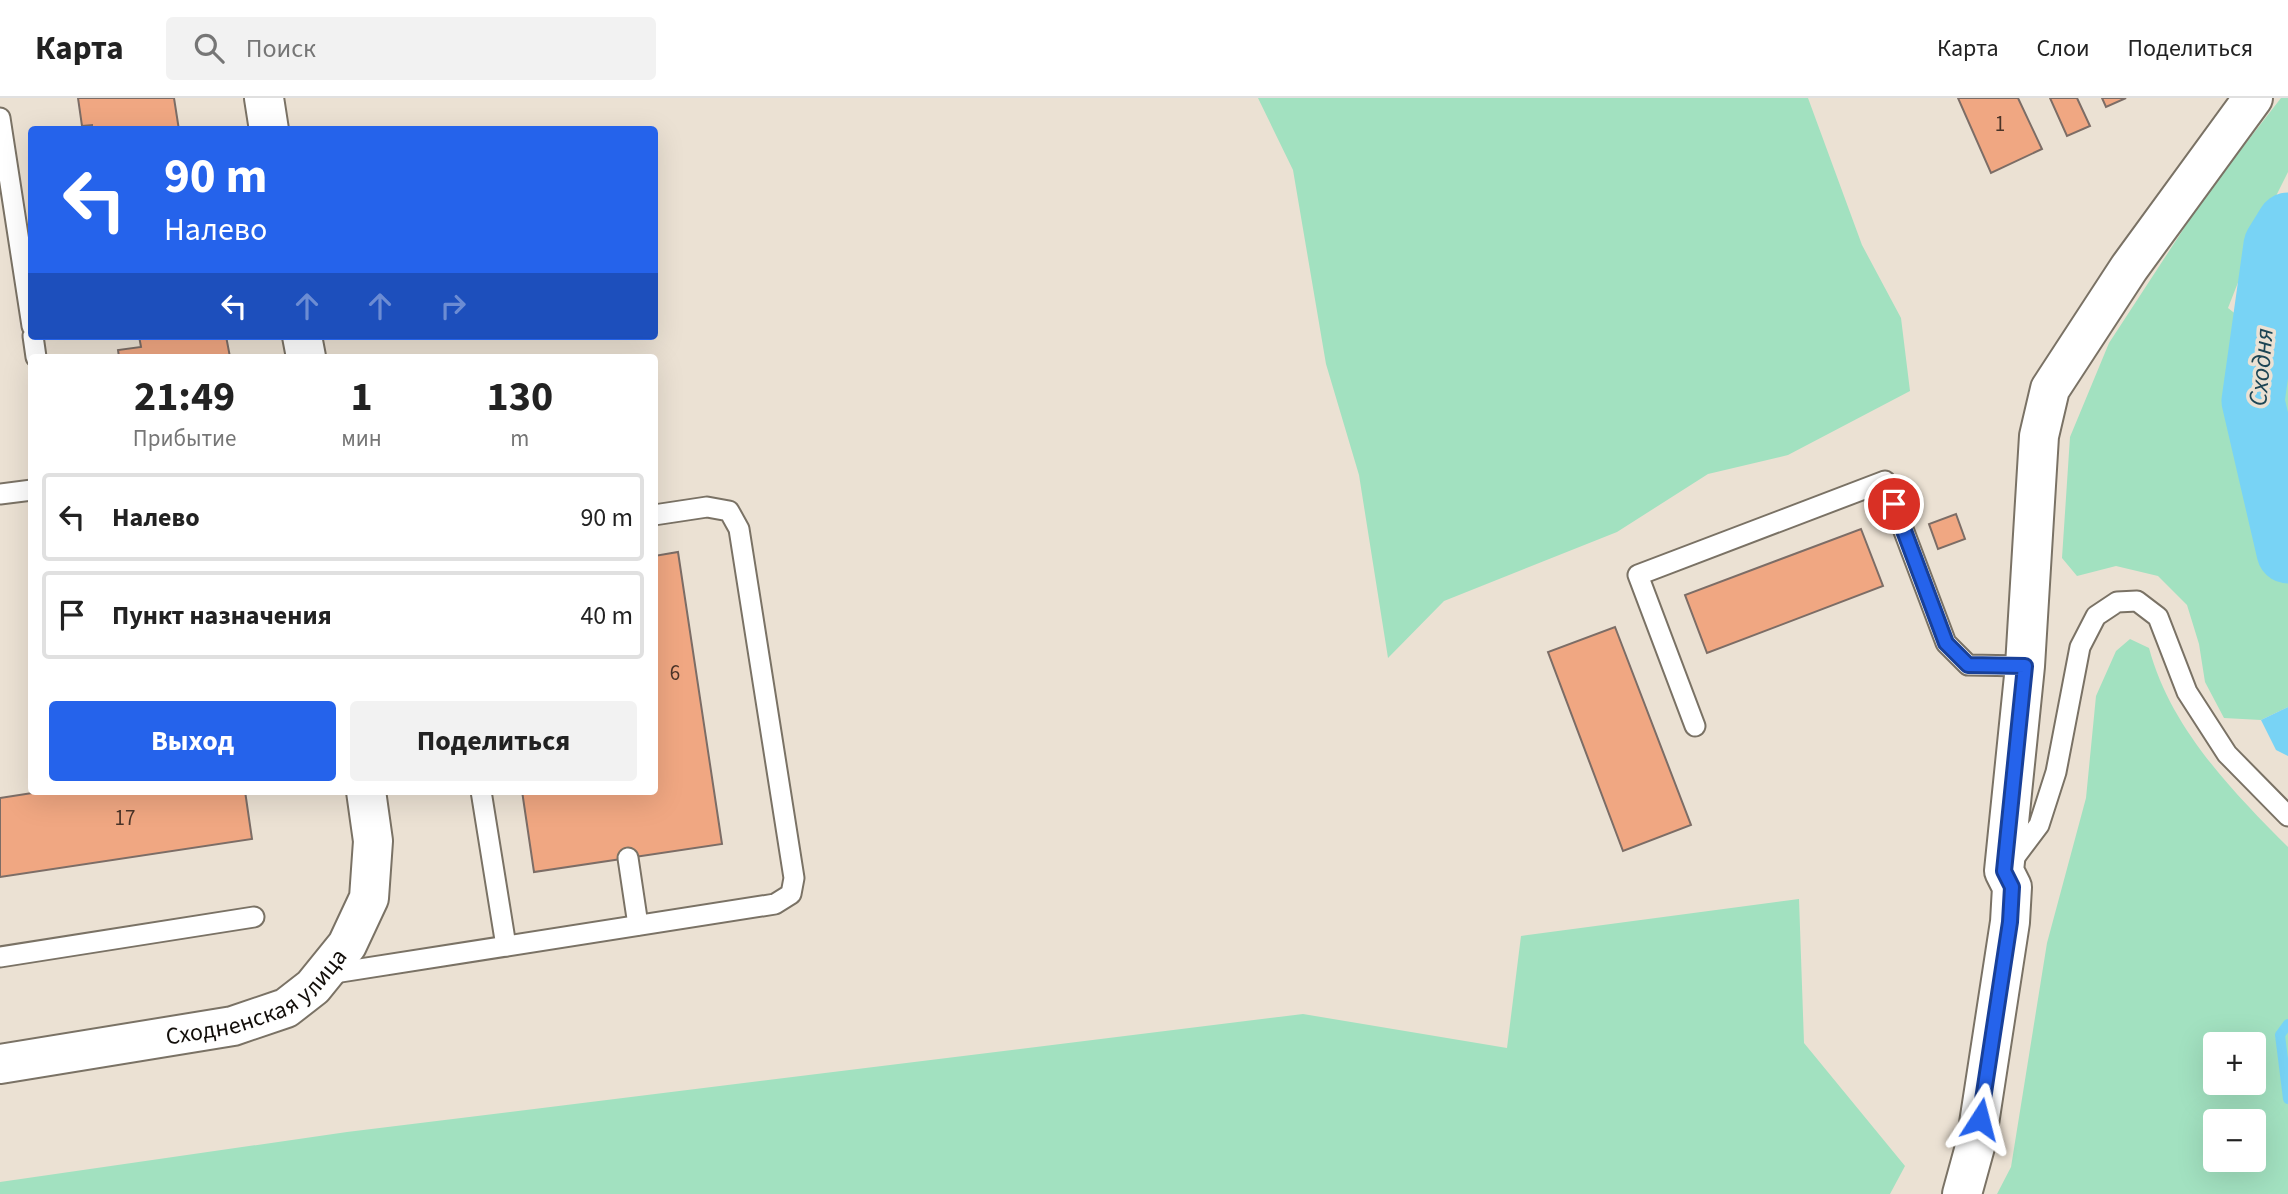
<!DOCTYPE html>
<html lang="ru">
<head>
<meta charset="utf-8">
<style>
	:root { --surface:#fff; --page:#f2f2f2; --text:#222; --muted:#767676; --line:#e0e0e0; --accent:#2563eb }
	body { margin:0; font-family:"Source Sans 3",sans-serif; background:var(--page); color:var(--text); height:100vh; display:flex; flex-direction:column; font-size:26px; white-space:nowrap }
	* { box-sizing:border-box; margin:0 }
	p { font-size:23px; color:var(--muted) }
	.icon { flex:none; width:38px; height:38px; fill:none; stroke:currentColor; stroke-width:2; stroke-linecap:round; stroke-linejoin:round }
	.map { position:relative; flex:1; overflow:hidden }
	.panel { position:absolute; left:28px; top:256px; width:630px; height:441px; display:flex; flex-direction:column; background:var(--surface); border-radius:7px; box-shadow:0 7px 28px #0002 }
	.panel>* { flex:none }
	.top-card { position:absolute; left:28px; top:28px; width:630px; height:214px; border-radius:7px; box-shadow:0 7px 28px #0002; background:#2563eb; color:#fff; overflow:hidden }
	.fabs { position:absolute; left:2203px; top:934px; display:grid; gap:14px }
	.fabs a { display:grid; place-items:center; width:63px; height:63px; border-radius:7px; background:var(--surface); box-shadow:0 7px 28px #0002; font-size:35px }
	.pin { position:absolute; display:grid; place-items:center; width:60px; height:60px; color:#fff; margin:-30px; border:4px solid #fff; border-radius:50%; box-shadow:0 2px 7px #0007 }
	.me { position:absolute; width:77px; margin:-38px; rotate:9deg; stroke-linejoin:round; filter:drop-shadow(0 0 5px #0008) }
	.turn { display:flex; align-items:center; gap:24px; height:147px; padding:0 21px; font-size:32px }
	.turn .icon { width:91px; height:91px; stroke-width:2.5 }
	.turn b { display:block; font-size:49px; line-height:60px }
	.lanes { display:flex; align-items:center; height:66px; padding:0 21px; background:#0003; justify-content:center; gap:35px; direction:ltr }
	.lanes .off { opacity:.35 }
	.eta { display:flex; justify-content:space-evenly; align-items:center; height:119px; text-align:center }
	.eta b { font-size:42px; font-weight:700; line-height:49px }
	.cta { display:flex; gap:14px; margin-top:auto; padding:14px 21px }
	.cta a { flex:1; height:80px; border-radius:7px; background:var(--accent); color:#fff; font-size:28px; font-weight:700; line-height:80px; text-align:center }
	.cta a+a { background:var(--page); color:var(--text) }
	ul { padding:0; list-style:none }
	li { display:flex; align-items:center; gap:21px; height:88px; margin:0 14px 10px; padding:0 7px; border:4px solid var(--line); border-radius:7px }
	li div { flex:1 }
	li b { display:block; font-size:26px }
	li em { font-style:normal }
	header { display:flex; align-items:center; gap:42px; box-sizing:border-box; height:98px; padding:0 35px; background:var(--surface); border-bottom:2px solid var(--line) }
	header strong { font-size:33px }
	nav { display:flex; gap:38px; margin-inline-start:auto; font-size:24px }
	.search { width:490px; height:63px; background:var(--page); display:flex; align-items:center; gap:18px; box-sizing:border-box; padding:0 24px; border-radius:7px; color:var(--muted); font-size:26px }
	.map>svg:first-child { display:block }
	.green { fill:#a2e1c0; fill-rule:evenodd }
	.water { fill:#78d3f5 }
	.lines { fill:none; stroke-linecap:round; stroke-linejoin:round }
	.stream { stroke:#78d3f5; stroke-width:10 }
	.river { stroke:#78d3f5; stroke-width:63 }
	.building { fill:#f0a782; stroke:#7c6d66; stroke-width:2 }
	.lane-casing { stroke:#7a7265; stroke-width:23 }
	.street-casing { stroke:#7a7265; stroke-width:42 }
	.lane { stroke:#fff; stroke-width:19 }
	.street { stroke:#fff; stroke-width:38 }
	.route-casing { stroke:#184099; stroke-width:18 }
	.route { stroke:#2563eb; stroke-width:12 }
	.labels { text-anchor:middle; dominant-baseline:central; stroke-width:7; stroke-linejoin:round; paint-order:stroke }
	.number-label { font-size:21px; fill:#4a3428 }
	.street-label { font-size:24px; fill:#120e0a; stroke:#ebe1d3 }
	.water-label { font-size:26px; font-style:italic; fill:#1e4655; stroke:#ebe1d3 }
</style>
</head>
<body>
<header>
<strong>Карта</strong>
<div class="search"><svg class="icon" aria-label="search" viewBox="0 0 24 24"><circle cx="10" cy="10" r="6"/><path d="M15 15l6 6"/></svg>Поиск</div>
<nav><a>Карта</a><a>Слои</a><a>Поделиться</a></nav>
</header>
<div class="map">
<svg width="2288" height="1096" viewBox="0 0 2288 1096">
	<rect width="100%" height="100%" fill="#ebe1d3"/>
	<g class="green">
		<path d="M1258 0H1808L1862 147 1901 220 1910 293 1788 357 1708 376 1617 434 1444 503 1388 560 1359 377 1326 266 1293 72Z"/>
		<path d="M2281 0H2288V74L2257 136 2228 210 2262 237H2288V609L2261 622 2224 620 2205 584 2199 546 2187 507 2158 478 2116 468 2077 478 2062 460 2070 339 2109 245 2207 95Z"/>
		<path d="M2130 541 2149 550C2170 629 2231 692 2288 749V1096H1997L2011 1069 2047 845 2086 700 2096 598 2116 553ZM2216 947H2254V985H2216ZM2216 1024H2254V1062H2216Z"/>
		<path d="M1799 801 1804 945 1905 1068 1890 1096H0V1084L347 1034 1303 916 1507 950 1521 838Z"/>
	</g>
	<path class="water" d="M2288 609V658L2276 652 2261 622Z"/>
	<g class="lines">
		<path class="stream" d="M2288 926 2280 937 2288 1001"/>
		<path class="river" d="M2288 126 2275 147 2253 303 2288 454"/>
	</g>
	<g class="building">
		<path d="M78 0H174L179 32H92V27L82 28Z"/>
		<path d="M1958 0H2018L2042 51 1991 75Z"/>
		<path d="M2050 0H2077L2090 28 2067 38Z"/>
		<path d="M2102 0H2126L2106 9Z"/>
		<path d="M139 238H226L230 259H119L118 252 141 249Z"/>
		<path d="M1956 416 1965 441 1938 451 1929 426Z"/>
		<path d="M1861 431 1883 488 1707 555 1685 497Z"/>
		<path d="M678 454 722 746 534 774 522 693H654V458Z"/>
		<path d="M1615 529 1691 727 1623 753 1548 554Z"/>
		<path d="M45 693H245L252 741 0 779V700Z"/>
	</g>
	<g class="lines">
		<g class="lane-casing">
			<g id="lane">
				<path d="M0 20 32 228"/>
				<path d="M33 238 36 259"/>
				<path d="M0 396 32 392"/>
				<path d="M1695 628 1638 477 1885 383 1946 545 1968 567 2025 568"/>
				<path d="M481 693 506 848"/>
				<path d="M628 760 638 827"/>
				<path d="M2012 763 2039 727 2056 674 2080 549 2096 518 2117 504 2137 503 2158 519 2187 594 2227 656 2288 718"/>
				<path d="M0 859 254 819"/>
				<path d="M328 876 775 806 791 796 794 780 739 431 729 413 707 409 654 417"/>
			</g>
		</g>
		<g class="street-casing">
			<g id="street">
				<path d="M264 0 269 32"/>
				<path d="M302 238 306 259"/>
				<path id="s1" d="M0 966 233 928 286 910 313 889 347 847 369 800 373 743 366 693"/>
				<path d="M1962 1096 1976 1045 2010 824 2012 789 2004 773 2025 568 2039 338 2050 291 2129 170 2253 0"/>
			</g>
		</g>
		<use href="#lane" class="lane"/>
		<use href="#street" class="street"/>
	</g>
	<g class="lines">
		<g class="route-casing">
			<path id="route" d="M1894 406 1946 545 1968 567 2025 568 2004 773 2012 789 2010 824 1980 1021"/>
		</g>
		<use href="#route" class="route"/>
	</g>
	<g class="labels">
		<g class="number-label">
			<text x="2000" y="26">1</text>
			<text x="675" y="575">6</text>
			<text x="125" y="720">17</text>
		</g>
		<g class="street-label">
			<text stroke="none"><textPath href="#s1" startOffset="270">Сходненская улица</textPath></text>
		</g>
		<g class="water-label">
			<text transform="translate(2261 269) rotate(-85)">Сходня</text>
		</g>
	</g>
</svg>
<div class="fabs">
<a>+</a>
<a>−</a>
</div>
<div class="pin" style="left:1894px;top:406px;background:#d93025"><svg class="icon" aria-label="arrive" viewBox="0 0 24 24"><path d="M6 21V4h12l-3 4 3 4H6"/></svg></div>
<svg class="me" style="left:1980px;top:1021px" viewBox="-20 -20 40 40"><path d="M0-17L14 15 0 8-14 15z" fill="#2563eb" stroke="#fff" stroke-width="4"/></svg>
<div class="top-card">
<div class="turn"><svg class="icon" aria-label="left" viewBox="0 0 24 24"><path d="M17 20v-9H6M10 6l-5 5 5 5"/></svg><div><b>90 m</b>Налево</div></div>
<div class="lanes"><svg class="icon" aria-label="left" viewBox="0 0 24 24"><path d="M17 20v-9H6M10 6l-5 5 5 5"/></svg><svg class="icon off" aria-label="ahead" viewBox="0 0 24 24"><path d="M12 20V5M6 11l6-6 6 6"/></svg><svg class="icon off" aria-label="ahead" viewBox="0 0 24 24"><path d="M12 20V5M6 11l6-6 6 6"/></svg><svg class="icon off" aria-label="right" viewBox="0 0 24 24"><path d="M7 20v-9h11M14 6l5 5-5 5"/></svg></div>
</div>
<section class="panel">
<div class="eta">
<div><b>21:49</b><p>Прибытие</p></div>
<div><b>1</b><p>мин</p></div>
<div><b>130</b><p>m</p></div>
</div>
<ul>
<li><svg class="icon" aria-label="left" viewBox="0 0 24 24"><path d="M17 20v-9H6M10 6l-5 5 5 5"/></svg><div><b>Налево</b></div><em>90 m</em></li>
<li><svg class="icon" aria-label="arrive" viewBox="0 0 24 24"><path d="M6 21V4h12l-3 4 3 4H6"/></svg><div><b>Пункт назначения</b></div><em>40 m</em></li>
</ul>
<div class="cta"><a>Выход</a><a>Поделиться</a></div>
</section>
</div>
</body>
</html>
